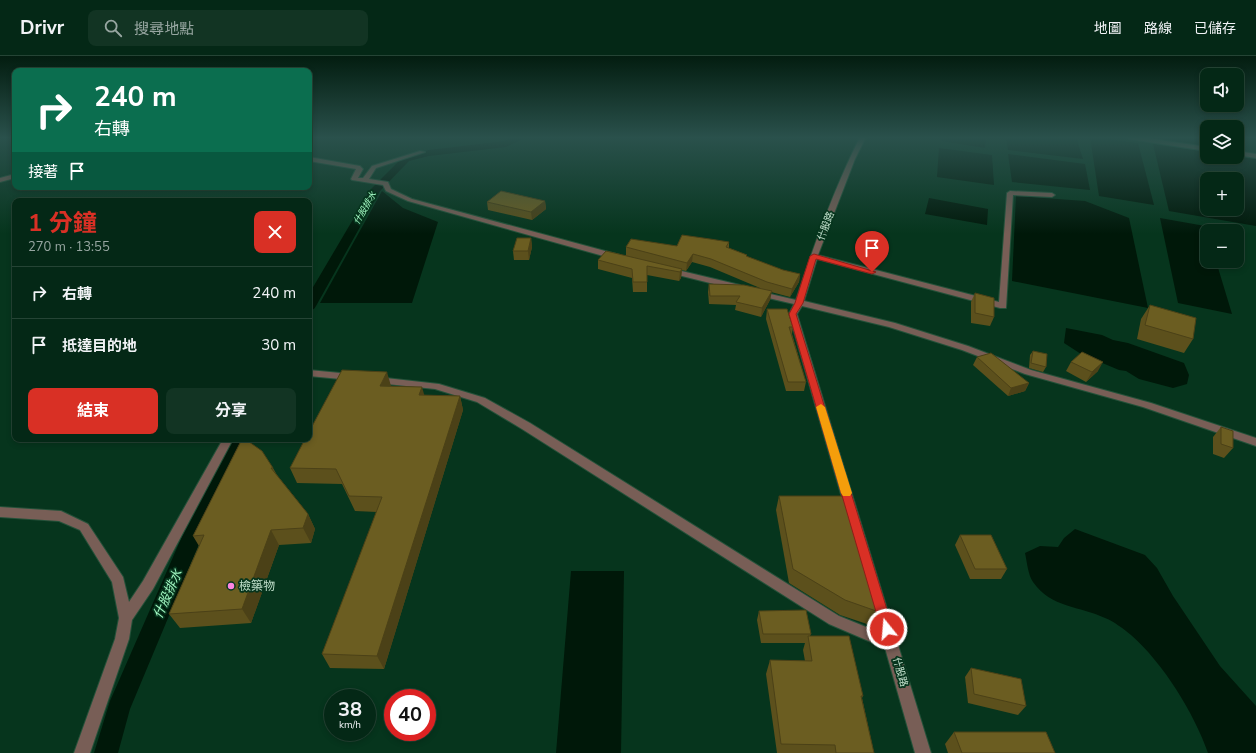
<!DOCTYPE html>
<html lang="zh-TW">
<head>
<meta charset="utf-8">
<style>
	:root { --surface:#042816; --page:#123423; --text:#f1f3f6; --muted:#97a6a1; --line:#254435; --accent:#d93025 }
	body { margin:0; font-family:"Nunito Sans","Noto Sans TC",sans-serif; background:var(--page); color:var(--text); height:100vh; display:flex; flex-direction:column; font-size:15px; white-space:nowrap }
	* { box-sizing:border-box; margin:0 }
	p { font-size:13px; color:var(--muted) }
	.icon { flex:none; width:22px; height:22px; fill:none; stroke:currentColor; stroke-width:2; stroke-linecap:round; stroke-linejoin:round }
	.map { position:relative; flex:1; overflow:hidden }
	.sheet { position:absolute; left:12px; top:142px; width:300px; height:244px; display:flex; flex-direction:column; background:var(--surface); border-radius:8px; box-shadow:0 2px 6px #0003,0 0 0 1px var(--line) }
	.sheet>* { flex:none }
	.banner { position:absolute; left:12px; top:12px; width:300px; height:122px; border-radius:8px; box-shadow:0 2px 6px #0003,0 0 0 1px var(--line); background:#0b6e4f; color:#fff; overflow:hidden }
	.buttons { position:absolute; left:1200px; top:12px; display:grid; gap:8px }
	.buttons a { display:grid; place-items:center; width:44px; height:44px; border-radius:8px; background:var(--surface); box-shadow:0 2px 6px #0003,0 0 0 1px var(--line); font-size:20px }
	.speed { position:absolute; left:324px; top:633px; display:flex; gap:8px; font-size:20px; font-weight:700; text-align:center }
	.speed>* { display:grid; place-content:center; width:52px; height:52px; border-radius:50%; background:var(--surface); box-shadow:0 2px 6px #0003,0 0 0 1px var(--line); line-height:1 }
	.speed small { font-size:10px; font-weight:400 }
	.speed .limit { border:6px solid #d22; background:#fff; color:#111 }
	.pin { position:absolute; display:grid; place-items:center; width:34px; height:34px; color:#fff; margin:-41px -17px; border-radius:50% 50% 50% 0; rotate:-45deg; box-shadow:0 0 4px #0007 }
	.pin .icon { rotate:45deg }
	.me { position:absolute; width:44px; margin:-22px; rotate:343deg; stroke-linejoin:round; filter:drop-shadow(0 0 3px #0008) }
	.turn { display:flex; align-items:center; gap:14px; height:84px; padding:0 16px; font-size:18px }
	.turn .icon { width:52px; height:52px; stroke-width:2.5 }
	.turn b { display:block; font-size:28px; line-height:34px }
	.then { display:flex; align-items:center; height:38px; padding:0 16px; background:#0003; gap:8px; font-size:15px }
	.round { display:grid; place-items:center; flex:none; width:42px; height:42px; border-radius:8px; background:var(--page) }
	.head { display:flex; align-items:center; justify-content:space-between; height:68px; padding:0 16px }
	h1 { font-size:24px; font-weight:700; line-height:30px; color:var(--accent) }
	.cta { display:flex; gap:8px; margin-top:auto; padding:8px 16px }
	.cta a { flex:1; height:46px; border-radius:8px; background:var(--accent); color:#fff; font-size:16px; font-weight:700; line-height:46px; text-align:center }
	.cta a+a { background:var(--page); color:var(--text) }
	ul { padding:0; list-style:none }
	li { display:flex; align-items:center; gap:12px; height:52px; padding:0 16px; border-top:1px solid var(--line) }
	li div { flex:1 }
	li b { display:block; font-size:15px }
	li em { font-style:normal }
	header { display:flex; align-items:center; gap:24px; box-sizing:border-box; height:56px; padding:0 20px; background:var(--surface); border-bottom:1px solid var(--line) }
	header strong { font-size:19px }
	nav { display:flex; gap:22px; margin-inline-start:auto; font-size:14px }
	.search { width:280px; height:36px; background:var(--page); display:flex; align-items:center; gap:10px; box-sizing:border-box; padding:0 14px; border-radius:8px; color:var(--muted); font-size:15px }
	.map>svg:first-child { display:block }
	.water { fill:#001809; fill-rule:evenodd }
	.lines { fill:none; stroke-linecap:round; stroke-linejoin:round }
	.canal { fill:#001809; fill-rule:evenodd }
	.minor-casing { stroke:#245139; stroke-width:2 }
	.minor { fill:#785e56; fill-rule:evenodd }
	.wall { fill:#5c501c }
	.shaded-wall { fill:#4b4117 }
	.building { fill:#6b5d21; stroke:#4b4117 }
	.route { fill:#d93025; stroke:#8d1f18 }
	.slow { fill:#f59e0b }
	.poi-dot { fill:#fd86e2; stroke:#06351d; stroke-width:1.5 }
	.labels { text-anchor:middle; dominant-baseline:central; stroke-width:3.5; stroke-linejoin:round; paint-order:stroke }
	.far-water-label { font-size:9px; font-style:italic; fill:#a2f8c2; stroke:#06351d }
	.street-label { font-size:10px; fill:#c3e1cd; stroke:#06351d }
	.near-poi-label { font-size:12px; fill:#c3e1cd; stroke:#06351d; text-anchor:start }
	.near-water-label { font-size:13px; font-style:italic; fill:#a2f8c2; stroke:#06351d }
</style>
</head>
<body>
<header>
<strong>Drivr</strong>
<div class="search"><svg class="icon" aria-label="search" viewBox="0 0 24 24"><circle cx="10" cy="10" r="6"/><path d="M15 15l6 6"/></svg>搜尋地點</div>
<nav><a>地圖</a><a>路線</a><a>已儲存</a></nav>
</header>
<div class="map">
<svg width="1256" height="697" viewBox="0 0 1256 697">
	<rect width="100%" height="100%" fill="#06351d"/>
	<g class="water">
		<path d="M941 81H986L985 92 941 85Z"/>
		<path d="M1006 81H1076L1083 103 1008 94Z"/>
		<path d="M1090 81 1138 87 1154 149 1099 140Z"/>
		<path d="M1142 81H1207V90Z"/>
		<path d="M1153 88 1207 96V101H1237L1256 103V170L1169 155ZM1207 123H1237V153H1207Z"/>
		<path d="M939 92 992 99 994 129 937 121Z"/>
		<path d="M1008 98 1085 108 1090 134 1012 126Z"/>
		<path d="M382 135 403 152 438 166 412 247H320Z"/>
		<path d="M1016 140 1085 145 1129 162 1148 252 1012 225Z"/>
		<path d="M929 142 988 153 987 169 925 158Z"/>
		<path d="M1160 162 1205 170 1207 177V205H1216L1232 258 1178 247Z"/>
		<path d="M1066 272 1102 279 1113 284 1128 287 1184 307 1189 319 1187 328 1173 332 1139 323 1126 315 1119 314 1081 298 1064 287Z"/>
		<path d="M1075 473 1145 499 1157 512 1173 540 1220 610 1256 650V697H1208C1194 657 1163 607 1131 579 1124 573 1113 565 1105 562 1080 550 1051 552 1033 526 1028 519 1027 506 1025 497L1040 490 1058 491 1064 482Z"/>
		<path d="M571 515H624L621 697H556Z"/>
	</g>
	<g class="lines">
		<g class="canal">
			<path d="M515 81H527L506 91 429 100 409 105 380 135 316 250 314 253 309 254V238L371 133 403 101 429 94 504 85Z"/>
			<path d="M233 383H249L204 476 130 653 118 697H94L110 645 184 476Z"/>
		</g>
		<g class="minor-casing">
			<g id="minor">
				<path d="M860 81H866L855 103 818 199 999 246 1007 137 1010 135 1052 137 1055 139 1052 141 1013 139 1006 252H1000L817 203 804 245 895 267 968 290 1031 314 1151 347 1256 382V390L1143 351 1025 318 962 294 889 271 802 250 797 258 931 697H915L885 592 829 568 522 373 477 346 435 333 377 327 372 324 377 321 439 328 485 342 530 367 839 560 881 577 789 258 794 248 755 239 754 237 758 235 796 244C814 189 834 133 860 81Z"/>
				<path d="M1126 81H1139L1207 91V95L1129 83Z"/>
				<path d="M420 95 425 96 376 112 369 123 388 126 391 133 412 143 620 199 621 201 617 203H614L408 145 386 135 383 129 352 124 351 123 356 113 309 105V101L360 110 363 113 358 122H363L372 110Z"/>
				<path d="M1237 95 1256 98V102L1237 99Z"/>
				<path d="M15 118V122L0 126V122Z"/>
				<path d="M666 212H669L740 229 741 231 740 233H734L666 216Z"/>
				<path d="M309 314 351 318 356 321 351 324 309 320Z"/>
				<path d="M223 383H233L153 533 132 564 129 583 90 697H74L115 583 119 562 112 526 80 474 59 465 0 461V451L61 455 88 468 123 521 129 546 143 525Z"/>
			</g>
		</g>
		<use href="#minor" class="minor"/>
	</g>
	<g class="wall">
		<path d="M545 145 546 153 532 164 488 154 487 146Z"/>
		<path d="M531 182 532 191 529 204H514L513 195Z"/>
		<path d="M729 186V192L747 199V201L783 214 800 218 799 226 790 241 771 236 770 244 761 261 735 254 736 249 709 248 708 236 709 228 760 232 710 211 692 206 686 215 682 214 681 222 679 225 647 219V236H633L632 222 598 213V204L626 199V191L677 190Z"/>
		<path d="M975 237 994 261 990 270 971 267V246Z"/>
		<path d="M1150 249 1193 283 1184 297 1137 283 1141 263Z"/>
		<path d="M767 253 793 271 792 278 806 326 804 335H786L766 263Z"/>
		<path d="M1033 295 1046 311 1043 316 1029 312 1030 299Z"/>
		<path d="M977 301 1029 327 1025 335 1008 340 973 309Z"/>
		<path d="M1071 306 1098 315 1086 326 1066 315Z"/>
		<path d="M391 330 424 339 460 340 463 354 384 613 330 612 322 598 377 456 355 455 342 428 297 427 290 412Z"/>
		<path d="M1221 371 1233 392 1224 402 1213 398V381Z"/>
		<path d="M242 383 273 412 277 419 308 458 315 473 311 487 279 489 251 567 180 572 169 558 199 490 193 480Z"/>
		<path d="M779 440 879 556 873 570 840 559 789 527 776 454Z"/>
		<path d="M960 479 1007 513 1001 523H970L955 489Z"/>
		<path d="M759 555 811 578 810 580 863 640 862 642 874 697H777L766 618 770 604 805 605 803 594 805 587H761L757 564Z"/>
		<path d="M971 612 1026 650 1018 659 968 647 965 621Z"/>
		<path d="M954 676 1055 697H948L945 688Z"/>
	</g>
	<g class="shaded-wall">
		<path d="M545 145 546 153 532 164 531 156Z"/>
		<path d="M531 182 532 191 529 204 528 195Z"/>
		<path d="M693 198 692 206 686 215 687 207Z"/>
		<path d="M682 213 681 222 679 225 680 216Z"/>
		<path d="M800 218 799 226 790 241 792 233Z"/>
		<path d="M772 235 770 244 761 261 762 252Z"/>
		<path d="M1103 306 1098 315 1086 326 1092 316Z"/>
		<path d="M387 316 391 330H380Z"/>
		<path d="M1029 327 1025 335 1008 340 1011 332Z"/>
		<path d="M422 331 426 345 419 339Z"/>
		<path d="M460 340 463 354 384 613 377 600Z"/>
		<path d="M308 458 315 473 311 487 303 472Z"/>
		<path d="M271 474 279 489 251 567 242 553Z"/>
	</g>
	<g class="building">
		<path d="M501 135 545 145 531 156 487 146Z"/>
		<path d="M682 179 710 183 729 186 726 191 747 199 746 200 783 214 800 218 792 233 767 226 711 203 693 198 687 207 626 191 631 183 677 190Z"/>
		<path d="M517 182H531L528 195H513Z"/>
		<path d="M606 195 682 213 680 216 647 210V226H633L632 213 598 204Z"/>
		<path d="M709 228 744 229 772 235 762 252 736 246 740 240H710Z"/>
		<path d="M975 237 994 242V261L975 257Z"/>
		<path d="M1150 249 1196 262 1193 283 1145 269Z"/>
		<path d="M767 253H787L793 271H789L806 326H788Z"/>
		<path d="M1033 295 1047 298 1046 311 1031 307Z"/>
		<path d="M1082 296 1103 306 1092 316 1071 306Z"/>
		<path d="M991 297 1029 327 1011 332 977 301Z"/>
		<path d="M342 314 387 316 380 330 422 331 419 339 460 340 377 600 322 598 382 441 349 440 336 413 290 412 305 383H309V376Z"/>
		<path d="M1221 371 1233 375V392L1221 388Z"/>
		<path d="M242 383H245L262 395 273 412H271L308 458 303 472 271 474 242 553 169 558 204 479 193 480Z"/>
		<path d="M779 440H846L879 556 845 544 793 513Z"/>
		<path d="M960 479H991L1007 513H975Z"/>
		<path d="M806 554 811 578H763L759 555Z"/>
		<path d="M808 580H849L863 640H861L874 697H836L835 689 781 688 770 604 812 605Z"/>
		<path d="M971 612 1021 623 1026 650 974 638Z"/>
		<path d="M954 676H1046L1055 697H962Z"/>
	</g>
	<linearGradient id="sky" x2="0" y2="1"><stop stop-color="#031d10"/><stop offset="0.46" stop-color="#2a514c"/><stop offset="1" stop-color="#2a514c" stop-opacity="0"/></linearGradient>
	<rect width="1256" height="178" fill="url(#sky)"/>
	<path class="route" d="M814 198 876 216 872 218 816 203 803 247 796 258 893 573 891 577 887 578 883 577 881 573 789 258 795 247 810 200Z"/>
	<path class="slow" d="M821 348 825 351 852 437 850 440H843L841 437 816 351Z"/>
	<circle class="poi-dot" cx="231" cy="530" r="4"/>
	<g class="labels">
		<g class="far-water-label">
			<text transform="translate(365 152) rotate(-60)">什股排水</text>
		</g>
		<g class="street-label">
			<text transform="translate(826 170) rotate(-69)">什股路</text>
			<text transform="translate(900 616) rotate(74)">什股路</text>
		</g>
		<g class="near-poi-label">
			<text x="239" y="530">檢築物</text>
		</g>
		<g class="near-water-label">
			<text transform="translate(168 538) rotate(-66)">什股排水</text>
		</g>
	</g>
</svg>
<div class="buttons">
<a><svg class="icon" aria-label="sound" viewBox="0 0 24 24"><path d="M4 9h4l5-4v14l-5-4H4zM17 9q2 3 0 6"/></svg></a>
<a><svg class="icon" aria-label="layers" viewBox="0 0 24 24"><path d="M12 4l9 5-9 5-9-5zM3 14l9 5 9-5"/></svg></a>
<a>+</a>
<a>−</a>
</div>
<div class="speed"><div>38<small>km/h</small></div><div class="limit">40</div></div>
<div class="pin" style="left:872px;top:216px;background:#d93025"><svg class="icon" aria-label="arrive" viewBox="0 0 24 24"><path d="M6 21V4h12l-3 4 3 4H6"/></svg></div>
<svg class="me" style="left:887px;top:573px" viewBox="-20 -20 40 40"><circle r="17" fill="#d93025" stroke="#fff" stroke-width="3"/><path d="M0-11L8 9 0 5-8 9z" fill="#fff"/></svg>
<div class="banner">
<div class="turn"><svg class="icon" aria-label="right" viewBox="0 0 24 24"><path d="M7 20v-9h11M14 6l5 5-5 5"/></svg><div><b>240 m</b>右轉</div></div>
<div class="then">接著<svg class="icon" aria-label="arrive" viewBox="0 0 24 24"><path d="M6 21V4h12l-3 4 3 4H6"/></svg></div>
</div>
<section class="sheet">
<div class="head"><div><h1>1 分鐘</h1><p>270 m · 13:55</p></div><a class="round" style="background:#d93025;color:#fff"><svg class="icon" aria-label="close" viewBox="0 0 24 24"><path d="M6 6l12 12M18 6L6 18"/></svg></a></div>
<ul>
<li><svg class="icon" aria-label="right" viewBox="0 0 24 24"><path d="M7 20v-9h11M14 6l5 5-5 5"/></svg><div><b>右轉</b></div><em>240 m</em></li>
<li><svg class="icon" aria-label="arrive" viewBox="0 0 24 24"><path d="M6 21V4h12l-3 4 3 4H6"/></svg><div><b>抵達目的地</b></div><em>30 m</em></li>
</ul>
<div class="cta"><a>結束</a><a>分享</a></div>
</section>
</div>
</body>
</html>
